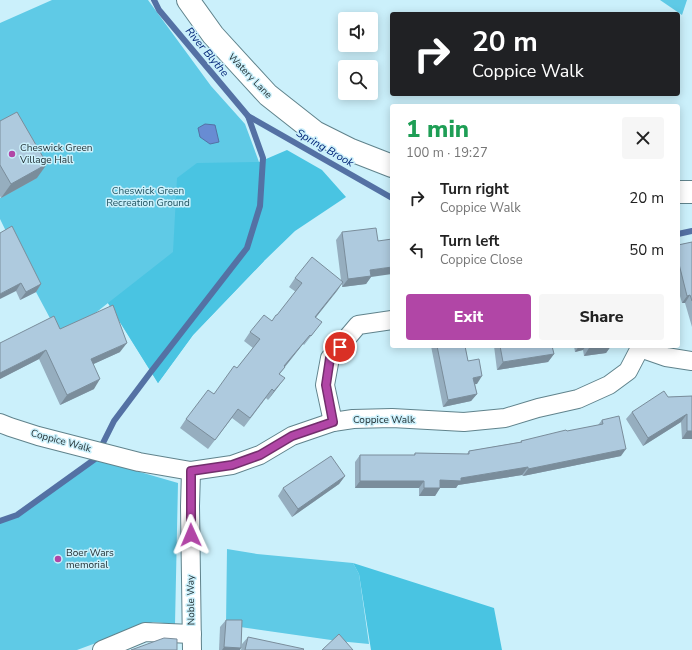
<!DOCTYPE html>
<html lang="en">
<head>
<meta charset="utf-8">
<style>
	:root { --surface:#fff; --page:#f6f6f6; --text:#222; --muted:#767676; --accent:#b146a6 }
	body { margin:0; font-family:"Nunito Sans",sans-serif; background:var(--page); color:var(--text); height:100vh; display:flex; flex-direction:column; font-size:15px; white-space:nowrap }
	* { box-sizing:border-box; margin:0 }
	p { font-size:13px; color:var(--muted) }
	.icon { flex:none; width:22px; height:22px; fill:none; stroke:currentColor; stroke-width:2; stroke-linecap:round; stroke-linejoin:round }
	.map { position:relative; flex:1; overflow:hidden }
	.drawer { position:absolute; left:390px; top:104px; width:290px; height:244px; display:flex; flex-direction:column; background:var(--surface); border-radius:4px; box-shadow:0 2px 10px #0003 }
	.drawer>* { flex:none }
	.hud { position:absolute; left:390px; top:12px; width:290px; height:84px; border-radius:4px; box-shadow:0 2px 10px #0003; background:#202124; color:#fff; overflow:hidden }
	.tools { position:absolute; left:338px; top:12px; display:grid; gap:8px }
	.tools a { display:grid; place-items:center; width:40px; height:40px; border-radius:4px; background:var(--surface); box-shadow:0 2px 10px #0003; font-size:20px }
	.pin { position:absolute; display:grid; place-items:center; width:34px; height:34px; color:#fff; margin:-17px; border:2px solid #fff; border-radius:50%; box-shadow:0 1px 4px #0007 }
	.me { position:absolute; width:44px; margin:-22px; rotate:359deg; stroke-linejoin:round; filter:drop-shadow(0 0 3px #0008) }
	.turn { display:flex; align-items:center; gap:14px; height:84px; padding:0 16px; font-size:18px }
	.turn .icon { width:52px; height:52px; stroke-width:2.5 }
	.turn b { display:block; font-size:28px; line-height:34px }
	.round { display:grid; place-items:center; flex:none; width:42px; height:42px; border-radius:4px; background:var(--page) }
	.summary { display:flex; align-items:center; justify-content:space-between; height:68px; padding:0 16px }
	h1 { font-size:24px; font-weight:800; line-height:30px; color:#1e9e55 }
	.button { display:flex; gap:8px; margin-top:auto; padding:8px 16px }
	.button a { flex:1; height:46px; border-radius:4px; background:var(--accent); color:#fff; font-size:16px; font-weight:800; line-height:46px; text-align:center }
	.button a+a { background:var(--page); color:var(--text) }
	ul { padding:0; list-style:none }
	li { display:flex; align-items:center; gap:12px; height:52px; padding:0 16px }
	li div { flex:1 }
	li b { display:block; font-size:15px }
	li em { font-style:normal }
	.map>svg:first-child { display:block }
	.green { fill:#5fcae6 }
	.forest { fill:#49c4e2 }
	.water { fill:#688cd3; stroke:#5471a4 }
	.lines { fill:none; stroke-linecap:round; stroke-linejoin:round }
	.stream { stroke:#5471a4; stroke-width:6 }
	.minor-casing { stroke:#60838c; stroke-width:20 }
	.tertiary-casing { stroke:#60838c; stroke-width:24 }
	.minor { stroke:#fff; stroke-width:18 }
	.tertiary { stroke:#fff; stroke-width:22 }
	.wall { fill:#96aebf }
	.shaded-wall { fill:#7a8d9b }
	.building { fill:#aecade; stroke:#7a8d9b }
	.route-casing { stroke:#732e6c; stroke-width:10 }
	.route { stroke:#b146a6; stroke-width:7 }
	.poi-dot { fill:#b146a6; stroke:#cbf0fb; stroke-width:1.5 }
	.labels { text-anchor:middle; dominant-baseline:central; stroke-width:3; stroke-linejoin:round; paint-order:stroke }
	.street-label { font-size:10px; fill:#243337; stroke:#cbf0fb }
	.poi-label { font-size:10px; fill:#243337; stroke:#cbf0fb; text-anchor:start }
	.park-label { font-size:10px; fill:#215461; stroke:#cbf0fb }
	.water-label { font-size:11px; font-style:italic; fill:#052779; stroke:#cbf0fb }
</style>
</head>
<body>
<div class="map">
<svg width="692" height="650" viewBox="0 0 692 650">
	<rect width="100%" height="100%" fill="#cbf0fb"/>
	<g class="green">
		<path d="M52 0H148L211 86 245 124 259 162 264 261 193 335 158 383 108 303 78 327 59 335 36 292 0 219V198L37 177 0 130V23Z"/>
		<path d="M660 0H687L682 15Z"/>
		<path d="M95 459 178 483 175 624 153 622 77 650H0V521L17 515Z"/>
		<path d="M227 549 257 554 353 563 359 574 369 644 338 641 226 625Z"/>
	</g>
	<g class="forest">
		<path d="M287 150 322 170 346 197 295 231 264 261 193 335 158 383 108 303 173 252 177 178 197 163 259 162Z"/>
		<path d="M353 563 494 608 502 650H371L359 574Z"/>
	</g>
	<path class="water" d="M205 124 215 125 219 142 210 144 200 137 198 128Z"/>
	<g class="lines">
		<g class="stream">
			<path d="M248 116 392 198"/>
			<path d="M678 234 692 231"/>
			<path d="M0 521 17 515 95 459 114 421 150 373 247 248 260 206 263 158 248 116 159 10 154 0"/>
		</g>
		<g class="minor-casing">
			<g id="minor">
				<path d="M640 348 666 357 692 361"/>
				<path d="M333 422 325 385 330 358 358 325 392 320"/>
				<path d="M0 423 10 427 38 436 139 462 191 471 232 465 260 455 292 436 333 422 353 419 392 418 464 422 505 418 538 408 578 399 609 385 628 371 641 346"/>
				<path d="M191 471 190 506 192 650"/>
				<path d="M102 650 145 632 192 634"/>
			</g>
		</g>
		<g class="tertiary-casing">
			<g id="tertiary">
				<path d="M188 0 213 35 268 95 315 132 351 150 392 166"/>
				<path d="M678 192H692"/>
			</g>
		</g>
		<use href="#minor" class="minor"/>
		<use href="#tertiary" class="tertiary"/>
	</g>
	<g class="wall">
		<path d="M0 121 37 178 1 198 0 196Z"/>
		<path d="M342 232 371 277 366 284 342 287V283L316 317 315 331 304 345 303 344 285 367 279 375 278 387 268 400 266 398 244 427 232 418 208 449 180 428 186 419 214 394 237 368 253 348 244 341 250 332 272 321 277 315 296 292 289 287 295 278 341 280 336 240Z"/>
		<path d="M0 233 41 284 36 292 20 300 16 291Z"/>
		<path d="M692 242V327L685 303H682L678 289V245Z"/>
		<path d="M60 329 120 352 93 364 94 389 60 405 39 359 0 379V343Z"/>
		<path d="M431 346H465L468 361 477 384H475L477 394 471 401 443 407Z"/>
		<path d="M494 346H552L554 354 548 362 497 370Z"/>
		<path d="M574 346H611L606 353 584 356 583 350 575 352Z"/>
		<path d="M692 396V439H682L681 422 643 446 626 419 632 412 668 397Z"/>
		<path d="M602 420 621 456 523 476 522 475 458 485 456 488H440L435 496H419V488H355V462L360 455H414L415 453 467 454 469 451 520 442 521 441 598 425Z"/>
		<path d="M345 476 339 484 292 517 278 496 283 488Z"/>
		<path d="M226 620 240 650H219L220 627Z"/>
		<path d="M248 637 303 650H241L242 644Z"/>
	</g>
	<g class="shaded-wall">
		<path d="M47 164 37 178 1 198 11 184Z"/>
		<path d="M392 267V274L371 277 366 284 342 287 348 279 370 270Z"/>
		<path d="M343 282 337 291 309 326 315 317Z"/>
		<path d="M21 283 16 291 0 299V294Z"/>
		<path d="M41 284 36 292 20 300 26 292Z"/>
		<path d="M690 295 685 303H682L687 296Z"/>
		<path d="M310 335 303 344 278 375 284 366Z"/>
		<path d="M127 343 120 352 85 368 91 359Z"/>
		<path d="M579 346H586L583 350 575 352Z"/>
		<path d="M605 346H611L606 353 584 356 589 348Z"/>
		<path d="M46 350 39 359 0 379V373Z"/>
		<path d="M554 354 548 362 497 370 503 362Z"/>
		<path d="M482 376 477 384 468 385 473 378Z"/>
		<path d="M285 378 278 387 268 400 274 391Z"/>
		<path d="M100 379 94 389 60 405 67 395Z"/>
		<path d="M477 394 471 401 443 407 448 400Z"/>
		<path d="M687 414 681 422 643 446 648 438Z"/>
		<path d="M687 431H692V439H682Z"/>
		<path d="M626 449 621 456 523 476 528 469Z"/>
		<path d="M528 467 522 475 458 485 456 488H435L440 480 461 478Z"/>
		<path d="M345 476 339 484 292 517 298 509Z"/>
		<path d="M360 481H424L419 488H355Z"/>
		<path d="M424 488H440L435 496H419Z"/>
		<path d="M224 647 241 648 240 650H222Z"/>
	</g>
	<g class="building">
		<path d="M17 112 47 164 11 184 0 165V121Z"/>
		<path d="M12 226 41 284 26 292 21 283 0 294V233Z"/>
		<path d="M376 228 378 241 392 239V267L370 270 371 276 348 279 342 232Z"/>
		<path d="M692 242V301L690 295 687 296 678 260V245Z"/>
		<path d="M312 257 343 282 315 317 322 322 311 336 310 335 284 366 285 367 279 374 285 378 274 391 272 389 250 418 238 409 215 440 186 419 208 390 214 394 234 366 237 368 260 339 250 332 264 315 272 321 276 315H277L302 283 295 278Z"/>
		<path d="M113 305 127 343 91 359 100 379 67 395 46 350 0 373V343L54 316 60 329Z"/>
		<path d="M437 346H465L468 361 479 359 482 376 473 378 477 394 448 400Z"/>
		<path d="M500 346H552L554 354 503 362Z"/>
		<path d="M589 346H605L589 348Z"/>
		<path d="M664 391 668 397 692 396V431H687V414L648 438 632 412Z"/>
		<path d="M619 416 626 449 528 469V467L461 478V481L440 480V488H424V481H360V455H415V453L469 454V451L522 442 521 441 566 430 567 431 603 424 602 420Z"/>
		<path d="M331 456 345 476 298 509 283 488Z"/>
		<path d="M226 620H242L241 648 224 647Z"/>
		<path d="M339 634 353 650H322Z"/>
		<path d="M248 637 304 649 303 650H245Z"/>
		<path d="M164 638 177 639V650H131Z"/>
	</g>
	<g class="lines">
		<g class="route-casing">
			<path id="route" d="M191 535V471L232 465 260 455 292 436 333 422 326 385 330 358 340 347"/>
		</g>
		<use href="#route" class="route"/>
	</g>
	<g class="poi-dot">
		<circle cx="12" cy="154" r="4"/>
		<circle cx="58" cy="559" r="4"/>
	</g>
	<g class="labels">
		<g class="street-label">
			<text transform="translate(250 76) rotate(46)">Watery Lane</text>
			<text x="384" y="420">Coppice Walk</text>
			<text transform="translate(61 441) rotate(15)">Coppice Walk</text>
			<text transform="translate(191 600) rotate(-91)">Noble Way</text>
		</g>
		<g class="poi-label">
			<text x="20" y="148">Cheswick Green<tspan x="20" dy="12">Village Hall</tspan></text>
			<text x="66" y="553">Boer Wars<tspan x="66" dy="12">memorial</tspan></text>
		</g>
		<g class="park-label">
			<text x="148" y="191">Cheswick Green<tspan x="148" dy="12">Recreation Ground</tspan></text>
		</g>
		<g class="water-label">
			<text transform="translate(207 52) rotate(50)">River Blythe</text>
			<text transform="translate(325 148) rotate(30)">Spring Brook</text>
		</g>
	</g>
</svg>
<div class="tools">
<a><svg class="icon" aria-label="sound" viewBox="0 0 24 24"><path d="M4 9h4l5-4v14l-5-4H4zM17 9q2 3 0 6"/></svg></a>
<a><svg class="icon" aria-label="search" viewBox="0 0 24 24"><circle cx="10" cy="10" r="6"/><path d="M15 15l6 6"/></svg></a>
</div>
<div class="pin" style="left:340px;top:347px;background:#d93025"><svg class="icon" aria-label="arrive" viewBox="0 0 24 24"><path d="M6 21V4h12l-3 4 3 4H6"/></svg></div>
<svg class="me" style="left:191px;top:535px" viewBox="-20 -20 40 40"><path d="M0-17L14 15 0 8-14 15z" fill="#b146a6" stroke="#fff" stroke-width="4"/></svg>
<div class="hud">
<div class="turn"><svg class="icon" aria-label="right" viewBox="0 0 24 24"><path d="M7 20v-9h11M14 6l5 5-5 5"/></svg><div><b>20 m</b>Coppice Walk</div></div>
</div>
<section class="drawer">
<div class="summary"><div><h1>1 min</h1><p>100 m · 19:27</p></div><a class="round"><svg class="icon" aria-label="close" viewBox="0 0 24 24"><path d="M6 6l12 12M18 6L6 18"/></svg></a></div>
<ul>
<li><svg class="icon" aria-label="right" viewBox="0 0 24 24"><path d="M7 20v-9h11M14 6l5 5-5 5"/></svg><div><b>Turn right</b><p>Coppice Walk</p></div><em>20 m</em></li>
<li><svg class="icon" aria-label="left" viewBox="0 0 24 24"><path d="M17 20v-9H6M10 6l-5 5 5 5"/></svg><div><b>Turn left</b><p>Coppice Close</p></div><em>50 m</em></li>
</ul>
<div class="button"><a>Exit</a><a>Share</a></div>
</section>
</div>
</body>
</html>
